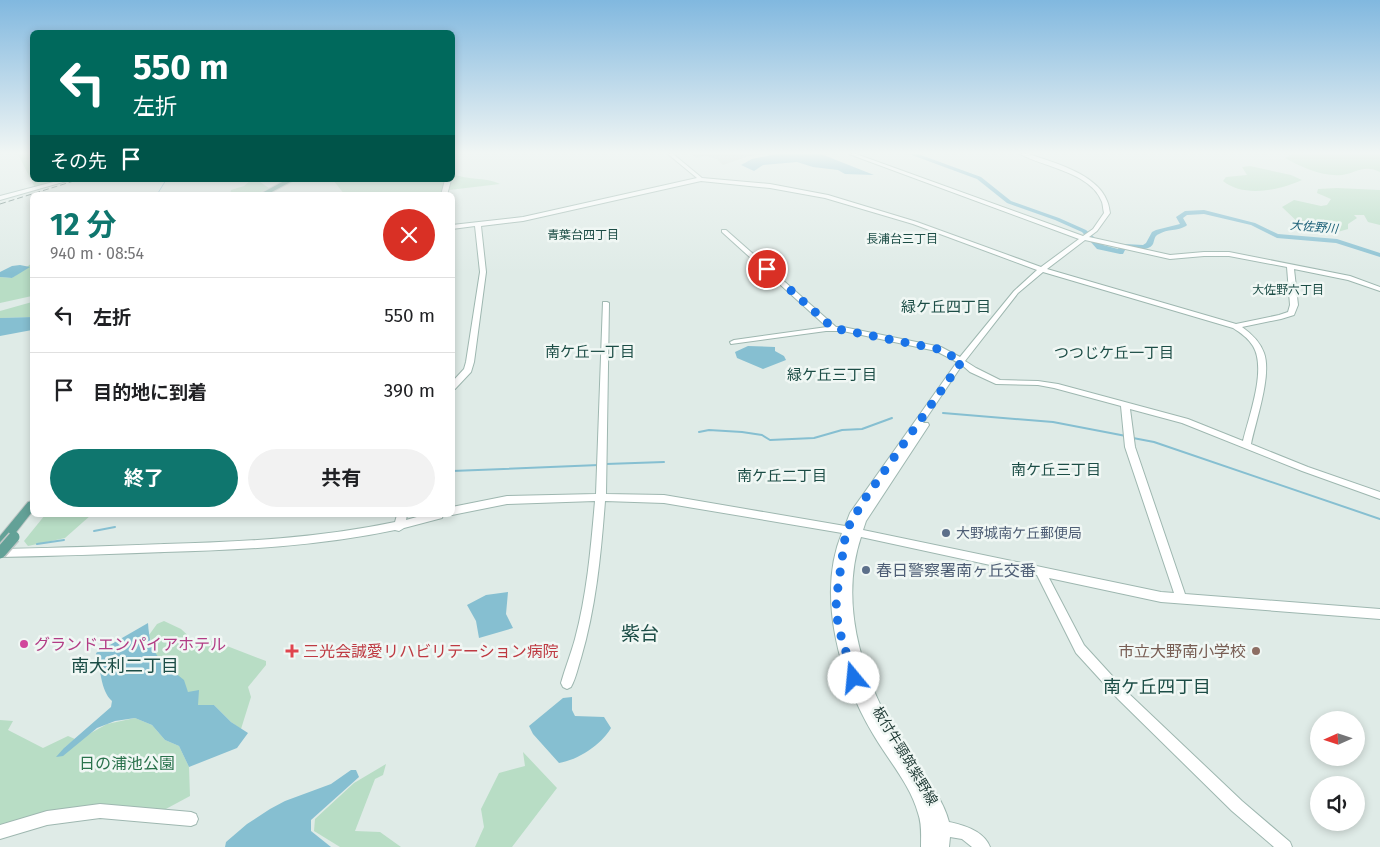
<!DOCTYPE html>
<html lang="ja">
<head>
<meta charset="utf-8">
<style>
	:root { --surface:#fff; --page:#f2f2f2; --text:#202124; --muted:#757577; --line:#e0e0e0; --accent:#0f766e }
	body { margin:0; font-family:"Fira Sans","Noto Sans JP",sans-serif; background:var(--page); color:var(--text); height:100vh; display:flex; flex-direction:column; font-size:19px; white-space:nowrap }
	* { box-sizing:border-box; margin:0 }
	p { font-size:16px; color:var(--muted) }
	.icon { flex:none; width:28px; height:28px; fill:none; stroke:currentColor; stroke-width:2; stroke-linecap:round; stroke-linejoin:round }
	.map { position:relative; flex:1; overflow:hidden }
	.side { position:absolute; left:30px; top:192px; width:425px; height:325px; display:flex; flex-direction:column; background:var(--surface); border-radius:8px; box-shadow:0 2px 8px #0003 }
	.side>* { flex:none }
	.banner { position:absolute; left:30px; top:30px; width:425px; height:152px; border-radius:8px; box-shadow:0 2px 8px #0003; background:#00695c; color:#fff; overflow:hidden }
	.needle { width:32px; rotate:267deg }
	.tools { position:absolute; left:1310px; top:711px; display:grid; gap:10px }
	.tools a { display:grid; place-items:center; width:55px; height:55px; border-radius:50%; background:var(--surface); box-shadow:0 2px 8px #0003; font-size:25px }
	.pin { position:absolute; display:grid; place-items:center; width:42px; height:42px; color:#fff; margin:-21px; border:2px solid #fff; border-radius:50%; box-shadow:0 1px 5px #0007 }
	.me { position:absolute; width:55px; margin:-28px; rotate:343deg; stroke-linejoin:round; filter:drop-shadow(0 0 4px #0008) }
	.turn { display:flex; align-items:center; gap:18px; height:105px; padding:0 20px; font-size:22px }
	.turn .icon { width:65px; height:65px; stroke-width:2.5 }
	.turn b { display:block; font-size:35px; line-height:42px }
	.then { display:flex; align-items:center; height:48px; padding:0 20px; background:#0003; gap:10px; font-size:19px }
	.round { display:grid; place-items:center; flex:none; width:52px; height:52px; border-radius:26px; background:var(--page) }
	.overview { display:flex; align-items:center; justify-content:space-between; height:85px; padding:0 20px }
	h1 { font-size:30px; font-weight:700; line-height:38px; color:var(--accent) }
	.button { display:flex; gap:10px; margin-top:auto; padding:10px 20px }
	.button a { flex:1; height:58px; border-radius:30px; background:var(--accent); color:#fff; font-size:20px; font-weight:700; line-height:58px; text-align:center }
	.button a+a { background:var(--page); color:var(--text) }
	ul { padding:0; list-style:none }
	li { display:flex; align-items:center; gap:15px; height:75px; padding:0 20px; border-top:1px solid var(--line) }
	li div { flex:1 }
	li b { display:block; font-size:19px }
	li em { font-style:normal }
	.map>svg:first-child { display:block }
	.built { fill:#cedbd6 }
	.green { fill:#b8ddc5 }
	.water { fill:#86bfd1 }
	.lines { fill:none; stroke-linecap:round; stroke-linejoin:round }
	.stream-far1 { stroke:#86bfd1; stroke-width:1 }
	.stream { stroke:#86bfd1; stroke-width:2 }
	.river { fill:#86bfd1; fill-rule:evenodd }
	.secondary-casing { stroke:#9eb7b0; stroke-width:2 }
	.primary-casing { stroke:#c1c8c7; stroke-width:2 }
	.secondary { fill:#fff; fill-rule:evenodd }
	.primary { fill:#63a197; fill-rule:evenodd }
	.rail { stroke:#5a7772; stroke-width:1; stroke-dasharray:6 3; stroke-linecap:butt }
	.primary-bridge-casing { stroke:#c1c8c7; stroke-width:14; stroke-linecap:butt }
	.primary-bridge { stroke:#63a197; stroke-width:11 }
	.route { stroke:#1a73e8; stroke-width:9; stroke-dasharray:0 16.2 }
	.service-dot { fill:#5c6f8a; stroke:#f0f7f4; stroke-width:2 }
	.hotel-dot { fill:#d1479c; stroke:#f0f7f4; stroke-width:2 }
	.health-dot { fill:#e0444e; stroke:#f0f7f4; stroke-width:2 }
	.education-dot { fill:#8d6e63; stroke:#f0f7f4; stroke-width:2 }
	.labels { text-anchor:middle; dominant-baseline:central; stroke-width:5; stroke-linejoin:round; paint-order:stroke }
	.far-water-label { font-size:12px; font-style:italic; fill:#1a5f77; stroke:#f0f7f4 }
	.far-neighbourhood-label { font-size:12px; fill:#1c4d46; stroke:#f0f7f4 }
	.service-label { font-size:14px; fill:#4e5e75; stroke:#f0f7f4; text-anchor:start }
	.street-label { font-size:14px; fill:#203b36; stroke:#f0f7f4 }
	.neighbourhood-label { font-size:15px; fill:#1c4d46; stroke:#f0f7f4 }
	.near-service-label { font-size:16px; fill:#4e5e75; stroke:#f0f7f4; text-anchor:start }
	.near-hotel-label { font-size:16px; fill:#b23c85; stroke:#f0f7f4; text-anchor:start }
	.near-health-label { font-size:16px; fill:#be3a42; stroke:#f0f7f4; text-anchor:start }
	.near-education-label { font-size:16px; fill:#785e54; stroke:#f0f7f4; text-anchor:end }
	.near-park-label { font-size:16px; fill:#2a724c; stroke:#f0f7f4 }
	.near-neighbourhood-label { font-size:18px; fill:#1c4d46; stroke:#f0f7f4 }
	.near-quarter-label { font-size:19px; fill:#1c4d46; stroke:#f0f7f4 }
</style>
</head>
<body>
<div class="map">
<svg width="1380" height="847" viewBox="0 0 1380 847">
	<rect width="100%" height="100%" fill="#dfebe7"/>
	<path class="built" d="M692 154H762L746 157 723 165 717 159 705 156 696 158Z"/>
	<g class="green">
		<path d="M18 154H32V180H64L35 188Z"/>
		<path d="M1293 154H1380V172C1364 164 1356 173 1342 175 1323 177 1301 167 1285 158Z"/>
		<path d="M1250 166 1291 175 1302 180C1280 190 1244 198 1223 181L1226 177 1247 175 1242 167Z"/>
		<path d="M453 174C465 180 486 177 500 184L449 190Z"/>
		<path d="M251 180H257L269 188 255 195H230L231 190 244 186Z"/>
		<path d="M333 180H447L443 195H345Z"/>
		<path d="M1337 188 1380 190V225L1368 222 1364 215H1354L1357 218 1348 224V229L1334 233 1305 229 1282 207 1294 200 1321 206 1327 205 1331 199 1317 193 1318 189Z"/>
		<path d="M32 263V296L0 303V277L12 278Z"/>
		<path d="M32 302V317L0 318V311Z"/>
		<path d="M45 515H91L65 538 28 546 24 541Z"/>
		<path d="M164 621 181 629 193 640 214 641 266 661V665L248 687 251 697 241 729 231 722 214 705H198L171 670 164 666 156 656 149 635 157 624Z"/>
		<path d="M135 718 152 725 165 740 179 746 189 767 190 796 164 810 0 828V720L13 721 8 730 43 748 68 736 75 739 64 748 107 724Z"/>
		<path d="M523 752 557 788 512 847H475L484 827 481 809 499 773 525 766Z"/>
		<path d="M386 764 383 775 375 779 355 831 380 832 401 847H340L314 831 315 819 354 783Z"/>
	</g>
	<g class="water">
		<path d="M777 154H821L874 175 845 174 838 170 813 167 797 162 763 165 754 171 741 165 752 159Z"/>
		<path d="M20 265 30 267 12 278 0 277V272L12 266Z"/>
		<path d="M32 317V330L0 336V318Z"/>
		<path d="M748 346 775 347V351L784 356 786 360 763 369 737 358 735 352Z"/>
		<path d="M508 592 506 614 513 628 479 638 476 621 467 605 486 595Z"/>
		<path d="M148 623C150 656 161 661 184 680L188 692 199 690 198 705H214L231 722 248 733 237 748 189 767 179 746 165 740 152 725 135 718 115 721 97 728 63 756 56 757 64 748 111 707 112 701C100 690 101 668 96 653Z"/>
		<path d="M572 697V710L575 716 604 717 611 728C601 745 578 760 559 763L533 734 529 726 563 698Z"/>
		<path d="M351 770H356L359 777 311 820V831L331 847H225L226 842 247 824 270 809 285 801 331 784Z"/>
	</g>
	<g class="lines">
		<g class="stream-far1">
			<path d="M161 195 158 193 166 180"/>
			<path d="M172 195H196"/>
		</g>
		<g class="stream">
			<path d="M943 413 1053 422 1126 436"/>
			<path d="M699 432 709 430 742 432 762 435 770 440 814 438 842 430 862 429 892 418"/>
			<path d="M1133 438 1154 442 1380 519"/>
			<path d="M606 464 664 462"/>
			<path d="M452 471 599 465"/>
			<path d="M94 531 115 527"/>
			<path d="M37 544 64 540"/>
		</g>
		<path class="river" d="M909 154H918L981 177 1011 201 1059 218 1086 230 1103 245 1118 249 1121 244H1124L1143 245 1146 243 1152 232 1156 230 1180 224 1176 217 1185 211 1204 210 1255 223 1278 234 1337 239 1380 253V257L1336 243 1277 238 1251 225 1204 214 1187 215 1183 218 1187 225 1186 226C1178 231 1167 229 1159 234 1154 236 1155 239 1153 244 1148 252 1134 249 1126 248L1123 254H1120L1097 249 1082 232 1055 220 1007 203 977 179Z"/>
		<g class="secondary-casing">
			<g id="secondary">
				<path d="M668 154H673L702 178 770 184 828 195 917 222 1041 267 1079 239 849 154H856L1083 236 1093 229 1104 213C1103 209 1103 205 1102 202 1091 172 1043 167 1020 154H1028C1053 162 1097 174 1107 201 1109 205 1109 209 1110 213L1097 231 1089 237 1170 255 1204 252H1229L1350 276 1380 287V291L1348 280 1294 269 1298 305 1294 315 1281 319 1242 327C1252 334 1260 342 1264 353 1272 375 1256 420 1251 444L1308 467 1380 492V499L1302 471 1182 423 1130 409 1135 447 1185 594 1380 609V619L1161 602 1049 578 1084 645 1126 691 1242 801 1290 842 1292 847H1274L1232 811 1118 699 1076 653 1037 575 861 537C837 609 866 689 906 750 921 773 942 795 949 822 964 825 984 831 990 847H972L962 839 950 837 949 847H921C921 835 922 824 918 813 910 784 888 760 873 734 840 679 816 595 842 533L664 503 605 501C601 554 596 607 581 658 578 667 576 678 571 687L567 689 563 687 561 683C565 668 571 654 575 639 587 594 591 547 595 501L507 504 452 515V507L507 496 596 494 603 302H607L609 303 606 494 664 495 845 526 850 513 957 362 936 351 843 331H826L731 344 730 342 734 340 827 327 722 232V230H726L836 327H843L941 347 960 357 1014 291 1037 270 913 224 825 198 770 188 701 181 523 221 481 226 486 272 474 362 471 372 455 389H452V382L464 369 466 362 480 272 475 226 452 229V225L523 217 697 178ZM1085 240 1170 259 1204 256H1229L1287 267 1290 305 1288 312 1279 315 1236 324 1047 269ZM1043 272 1233 328C1241 333 1248 338 1253 346 1267 369 1249 416 1243 441L1188 419 1058 384 1038 381 1000 380 976 368 965 361 1018 293ZM962 365 970 372 996 384 1038 385 1054 388 1121 406 1125 447 1174 593 1161 592 863 530 866 521 929 425 928 423H923Z"/>
				<path d="M61 180H70L0 200V196Z"/>
				<path d="M445 180H451L447 195H441Z"/>
				<path d="M397 515H407L406 520 424 515H443L442 518 404 528 399 531 395 530C319 546 242 550 164 552 109 554 55 556 0 557V549C55 548 109 546 164 544 242 542 319 538 395 522Z"/>
				<path d="M100 804 191 812 196 814 198 819 196 824 191 826 100 818 47 825 0 839V825L47 811Z"/>
			</g>
		</g>
		<g class="primary-casing">
			<g id="primary">
				<path d="M286 180H294L266 195H258Z"/>
				<path d="M32 501V512L6 545 0 546V536L28 502Z"/>
			</g>
		</g>
		<use href="#secondary" class="secondary"/>
		<use href="#primary" class="primary"/>
		<path class="rail" d="M0 204 77 180"/>
		<g class="primary-bridge-casing">
			<path id="primary-bridge" d="M0 553 14 537"/>
		</g>
		<use href="#primary-bridge" class="primary-bridge"/>
	</g>
	<linearGradient id="sky" x2="0" y2="1"><stop stop-color="#81b8df"/><stop offset="0.56" stop-color="#f1f6f4"/><stop offset="1" stop-color="#f1f6f4" stop-opacity="0"/></linearGradient>
	<rect width="1380" height="273" fill="url(#sky)"/>
	<g class="lines">
		<path class="route" d="M767 269 833 328 938 349 962 361 864 500 846 531 836 601 838 626 854 678"/>
	</g>
	<g class="service-dot">
		<circle cx="946" cy="533" r="5"/>
		<circle cx="866" cy="570" r="5"/>
	</g>
	<circle class="hotel-dot" cx="24" cy="644" r="5"/>
	<path class="health-dot" d="M289.5 643.5h5v5h5v5h-5v5h-5v-5h-5v-5h5z"/>
	<circle class="education-dot" cx="1256" cy="651" r="5"/>
	<g class="labels">
		<g class="far-water-label">
			<text transform="translate(1314 227) rotate(5)">大佐野川</text>
		</g>
		<g class="far-neighbourhood-label">
			<text x="583" y="235">青葉台四丁目</text>
			<text x="902" y="239">長浦台三丁目</text>
			<text x="1288" y="290">大佐野六丁目</text>
		</g>
		<g class="service-label">
			<text x="956" y="533">大野城南ケ丘郵便局</text>
		</g>
		<g class="street-label">
			<text transform="translate(905 756) rotate(59)">板付牛頸筑紫野線</text>
		</g>
		<g class="neighbourhood-label">
			<text x="946" y="307">緑ケ丘四丁目</text>
			<text x="590" y="352">南ケ丘一丁目</text>
			<text x="1114" y="353">つつじケ丘一丁目</text>
			<text x="832" y="375">緑ケ丘三丁目</text>
			<text x="1056" y="470">南ケ丘三丁目</text>
			<text x="782" y="476">南ケ丘二丁目</text>
		</g>
		<g class="near-service-label">
			<text x="876" y="570">春日警察署南ヶ丘交番</text>
		</g>
		<g class="near-hotel-label">
			<text x="34" y="644">グランドエンパイアホテル</text>
		</g>
		<g class="near-health-label">
			<text x="303" y="651">三光会誠愛リハビリテーション病院</text>
		</g>
		<g class="near-education-label">
			<text x="1246" y="651">市立大野南小学校</text>
		</g>
		<g class="near-park-label">
			<text x="127" y="763">日の浦池公園</text>
		</g>
		<g class="near-neighbourhood-label">
			<text x="125" y="666">南大利二丁目</text>
			<text x="1157" y="687">南ケ丘四丁目</text>
		</g>
		<g class="near-quarter-label">
			<text x="640" y="633">紫台</text>
		</g>
	</g>
</svg>
<div class="tools">
<a><svg class="needle" viewBox="-14 -14 28 28"><path d="M0-13l5 13h-10z" fill="#e53935"/><path d="M0 13l5-13h-10z" fill="#757577"/></svg></a>
<a><svg class="icon" aria-label="sound" viewBox="0 0 24 24"><path d="M4 9h4l5-4v14l-5-4H4zM17 9q2 3 0 6"/></svg></a>
</div>
<div class="pin" style="left:767px;top:269px;background:#d93025"><svg class="icon" aria-label="arrive" viewBox="0 0 24 24"><path d="M6 21V4h12l-3 4 3 4H6"/></svg></div>
<svg class="me" style="left:854px;top:678px" viewBox="-20 -20 40 40"><circle r="19" fill="#fff"/><path d="M0-13L10 11 0 6-10 11z" fill="#1a73e8"/></svg>
<div class="banner">
<div class="turn"><svg class="icon" aria-label="left" viewBox="0 0 24 24"><path d="M17 20v-9H6M10 6l-5 5 5 5"/></svg><div><b>550 m</b>左折</div></div>
<div class="then">その先<svg class="icon" aria-label="arrive" viewBox="0 0 24 24"><path d="M6 21V4h12l-3 4 3 4H6"/></svg></div>
</div>
<section class="side">
<div class="overview"><div><h1>12 分</h1><p>940 m · 08:54</p></div><a class="round" style="background:#d93025;color:#fff"><svg class="icon" aria-label="close" viewBox="0 0 24 24"><path d="M6 6l12 12M18 6L6 18"/></svg></a></div>
<ul>
<li><svg class="icon" aria-label="left" viewBox="0 0 24 24"><path d="M17 20v-9H6M10 6l-5 5 5 5"/></svg><div><b>左折</b></div><em>550 m</em></li>
<li><svg class="icon" aria-label="arrive" viewBox="0 0 24 24"><path d="M6 21V4h12l-3 4 3 4H6"/></svg><div><b>目的地に到着</b></div><em>390 m</em></li>
</ul>
<div class="button"><a>終了</a><a>共有</a></div>
</section>
</div>
</body>
</html>
